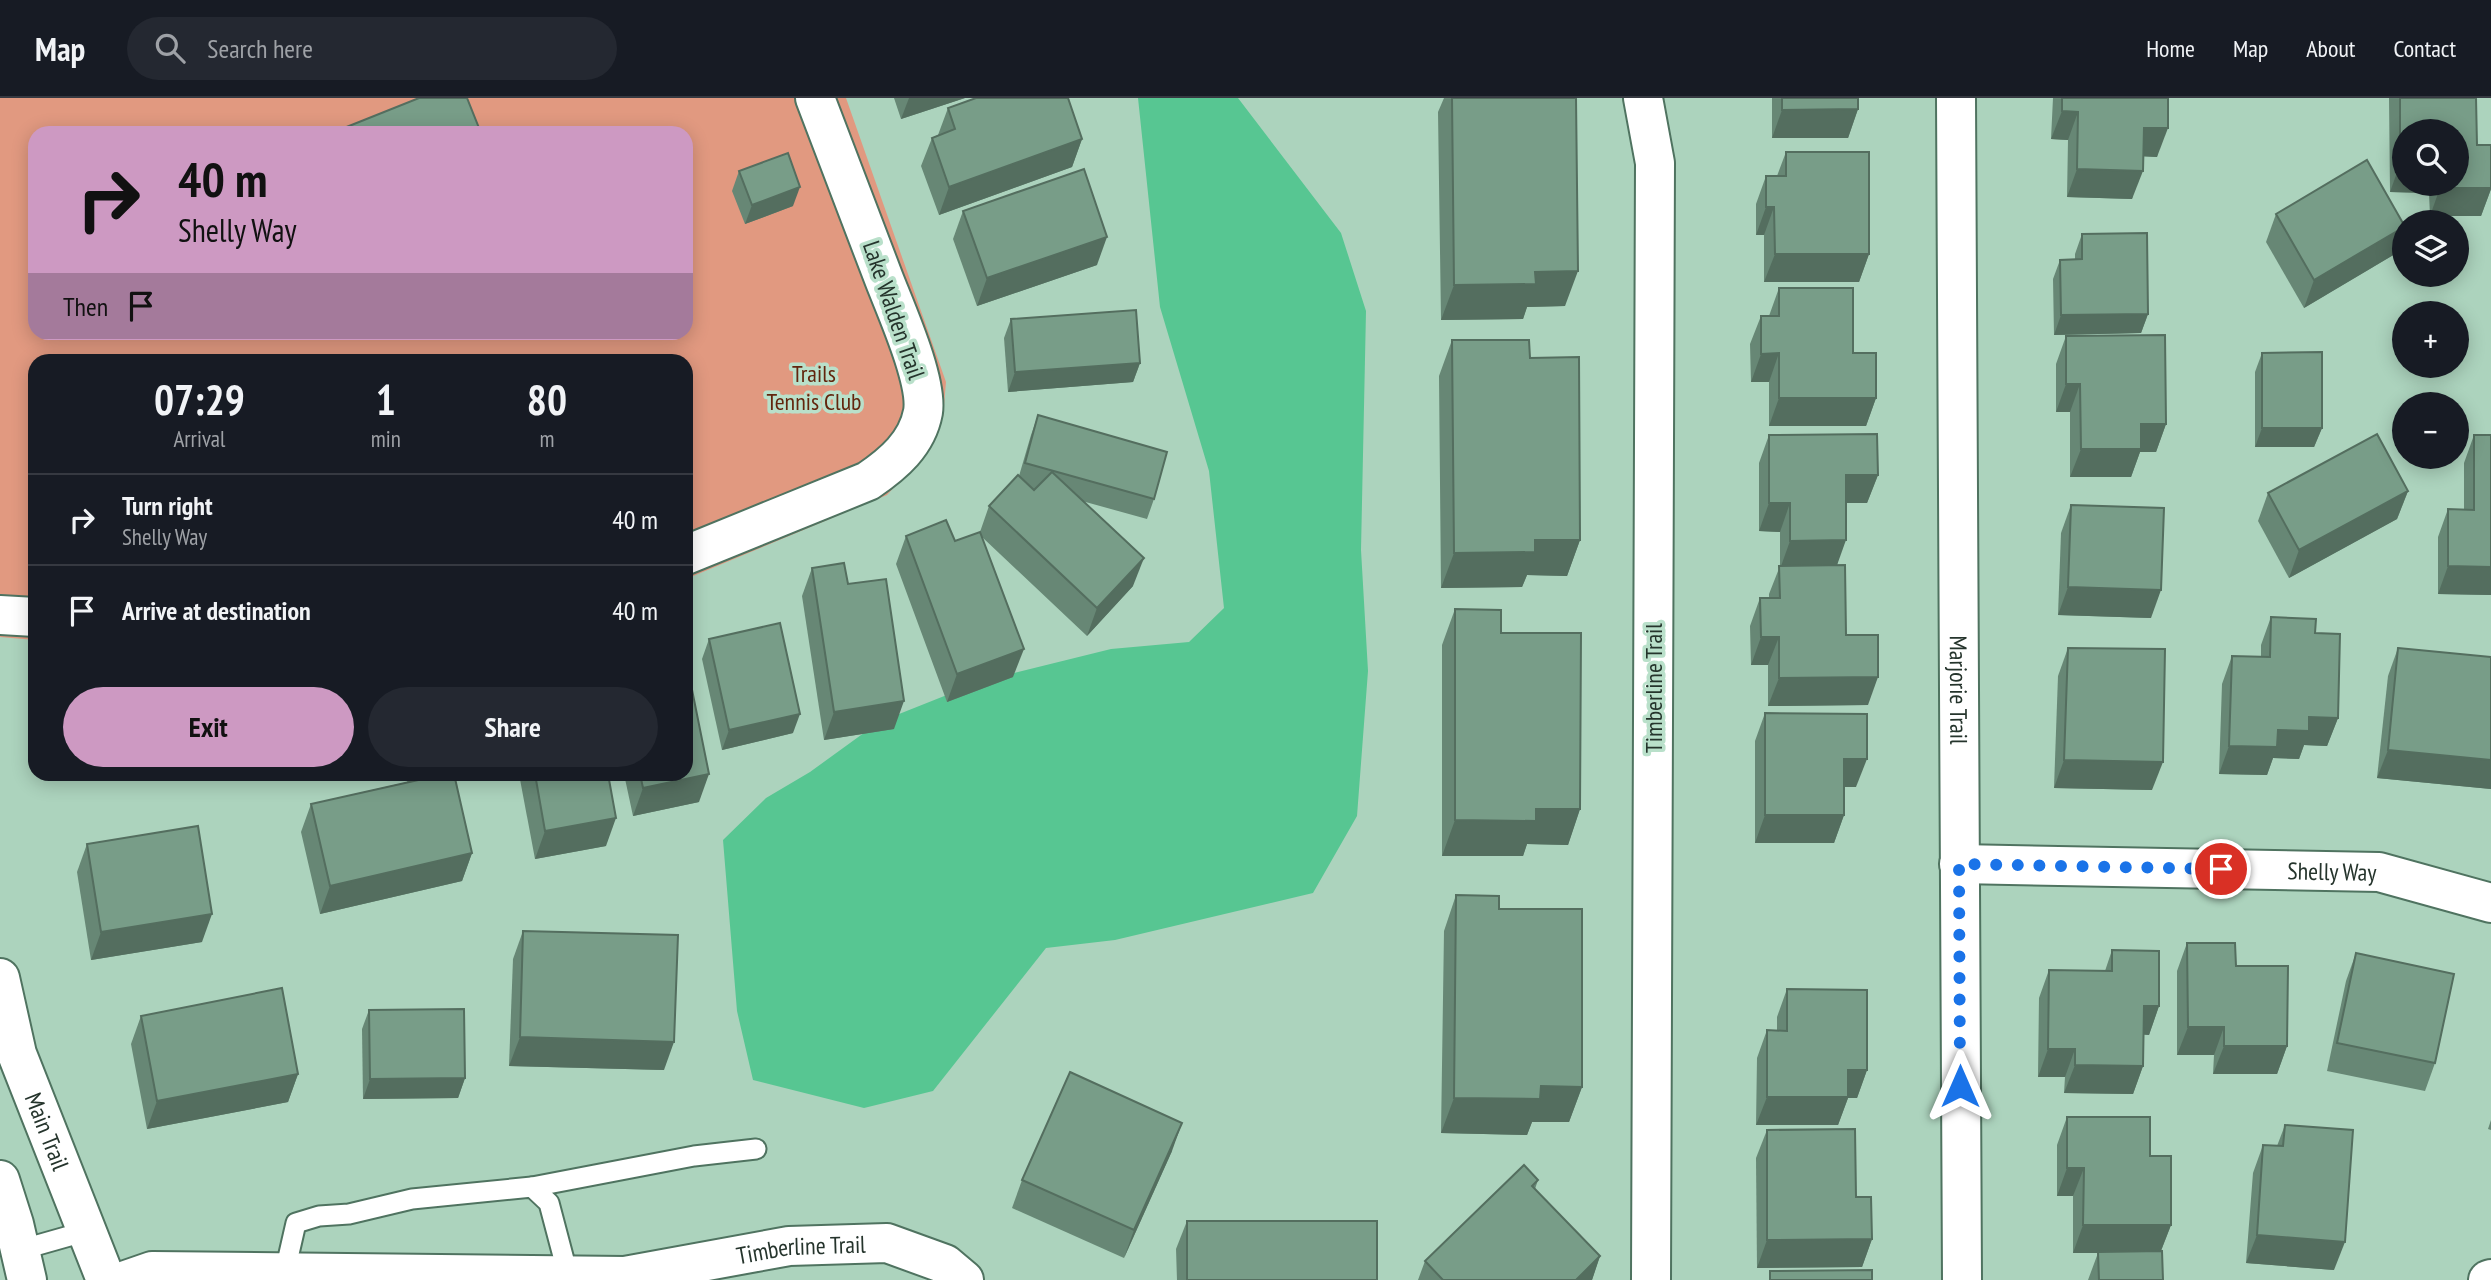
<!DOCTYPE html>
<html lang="en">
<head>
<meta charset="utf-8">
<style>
	:root { --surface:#171b24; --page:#242831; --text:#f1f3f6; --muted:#9ea1a6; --line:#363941; --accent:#cd99c2 }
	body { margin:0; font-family:"PT Sans Narrow",sans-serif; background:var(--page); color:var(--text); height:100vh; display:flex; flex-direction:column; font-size:26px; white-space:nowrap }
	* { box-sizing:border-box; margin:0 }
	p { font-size:23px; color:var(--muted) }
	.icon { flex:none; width:38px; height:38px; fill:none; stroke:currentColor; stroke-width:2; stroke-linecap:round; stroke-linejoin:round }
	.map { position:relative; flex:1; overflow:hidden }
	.panel { position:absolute; left:28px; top:256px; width:665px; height:427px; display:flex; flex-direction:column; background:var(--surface); border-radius:21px; box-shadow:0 4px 18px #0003 }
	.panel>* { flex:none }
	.guide { position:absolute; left:28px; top:28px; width:665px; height:214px; border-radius:21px; box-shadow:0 4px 18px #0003; background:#cd99c2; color:#111; overflow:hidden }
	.tools { position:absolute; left:2392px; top:21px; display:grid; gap:14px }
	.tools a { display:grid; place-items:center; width:77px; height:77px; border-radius:50%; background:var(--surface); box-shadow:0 4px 18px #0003; font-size:35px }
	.pin { position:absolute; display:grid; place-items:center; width:60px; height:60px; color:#fff; margin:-30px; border:4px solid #fff; border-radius:50%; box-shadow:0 2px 7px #0007 }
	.me { position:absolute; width:77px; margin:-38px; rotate:0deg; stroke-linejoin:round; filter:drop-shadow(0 0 5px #0008) }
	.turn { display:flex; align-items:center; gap:24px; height:147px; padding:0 35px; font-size:32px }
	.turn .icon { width:91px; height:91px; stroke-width:2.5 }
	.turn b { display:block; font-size:49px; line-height:60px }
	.then { display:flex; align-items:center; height:66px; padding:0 35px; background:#0003; gap:14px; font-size:26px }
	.eta { display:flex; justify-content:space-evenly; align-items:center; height:119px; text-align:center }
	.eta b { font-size:42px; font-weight:700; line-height:49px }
	.button { display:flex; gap:14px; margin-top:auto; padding:14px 35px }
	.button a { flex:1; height:80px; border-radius:42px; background:var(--accent); color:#111; font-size:28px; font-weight:700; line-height:80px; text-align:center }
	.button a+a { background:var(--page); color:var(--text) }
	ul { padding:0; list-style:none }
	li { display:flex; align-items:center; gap:21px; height:91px; padding:0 35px; border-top:2px solid var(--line) }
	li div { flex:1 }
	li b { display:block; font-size:26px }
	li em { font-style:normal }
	header { display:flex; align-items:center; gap:42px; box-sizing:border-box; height:98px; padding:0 35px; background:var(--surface); border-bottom:2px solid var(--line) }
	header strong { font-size:33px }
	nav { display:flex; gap:38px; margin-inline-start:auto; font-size:24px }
	.search { width:490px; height:63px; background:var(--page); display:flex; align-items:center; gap:18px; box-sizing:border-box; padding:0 24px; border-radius:38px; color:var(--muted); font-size:26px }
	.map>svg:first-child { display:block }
	.green { fill:#e19980; fill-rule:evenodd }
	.water { fill:#57c692 }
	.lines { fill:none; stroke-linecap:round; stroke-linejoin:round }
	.lane-casing { stroke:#4f7360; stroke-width:23 }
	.street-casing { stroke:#4f7360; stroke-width:42 }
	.lane { stroke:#fff; stroke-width:19 }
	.street { stroke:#fff; stroke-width:38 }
	.wall { fill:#678775; fill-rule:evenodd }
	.shaded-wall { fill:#546e5f }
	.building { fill:#789d88; stroke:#546e5f; stroke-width:2 }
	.route { stroke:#1a73e8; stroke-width:12; stroke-dasharray:0 21.6 }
	.labels { text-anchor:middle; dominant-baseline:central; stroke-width:7; stroke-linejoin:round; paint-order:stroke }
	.street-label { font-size:24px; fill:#25342c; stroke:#b9e0ca }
	.park-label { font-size:24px; fill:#62250d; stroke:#b9e0ca }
</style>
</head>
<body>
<header>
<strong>Map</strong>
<div class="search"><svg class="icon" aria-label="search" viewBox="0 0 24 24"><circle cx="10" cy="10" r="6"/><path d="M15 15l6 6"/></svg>Search here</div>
<nav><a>Home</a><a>Map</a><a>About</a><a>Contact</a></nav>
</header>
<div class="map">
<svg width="2491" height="1182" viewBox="0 0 2491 1182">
	<rect width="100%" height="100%" fill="#acd3bd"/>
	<path class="green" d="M0 0H846L946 284 943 319 920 361 887 397 686 481V262H35V542L0 539ZM35 35H686V234H35Z"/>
	<path class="water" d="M1138 0H1238L1341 135 1366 213 1361 452 1368 573 1357 718 1313 795 1115 842 1046 850 933 993 864 1010 753 982 737 913 723 742 766 700 810 674 879 624 982 583 1111 551 1189 544 1224 510 1209 373 1160 209Z"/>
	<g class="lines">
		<g class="lane-casing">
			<g id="lane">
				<path d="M532 1089 694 1058 756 1051"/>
				<path d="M20 1152 87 1133"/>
				<path d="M285 1173 296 1125 319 1118 349 1116 412 1101 532 1089 549 1105 568 1177"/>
			</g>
		</g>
		<g class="street-casing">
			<g id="street">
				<path d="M1643 0 1655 65 1651 1182"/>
				<path id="s1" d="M1956 0 1962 1182"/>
				<path d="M686 457 868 383C893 366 917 346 923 314 928 283 896 212 884 181 861 120 838 60 815 0"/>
				<path d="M0 517 35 519"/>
				<path id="s2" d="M1959 766 2379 774 2491 805"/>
				<path id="s3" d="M0 880 17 956 106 1182"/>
				<path d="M0 1082 14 1126 27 1182"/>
				<path id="s4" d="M126 1182 152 1173 625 1178 789 1148 887 1145 945 1166 964 1182"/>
				<path d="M2488 1182 2491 1181"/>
			</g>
		</g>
		<use href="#lane" class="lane"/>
		<use href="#street" class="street"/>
	</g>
	<g class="wall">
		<path d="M894 0H965L901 21Z"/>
		<path d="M1444 0H1576L1565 208 1527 209 1523 221 1441 222 1438 14Z"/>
		<path d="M1772 0H1858V11L1848 40H1772Z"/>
		<path d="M2053 0H2168L2157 59 2143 58 2132 101 2067 99 2068 42 2051 41Z"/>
		<path d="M2389 0H2476L2477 47H2491V91L2481 118H2430L2429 95 2390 94ZM2457 33V86H2404Z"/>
		<path d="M948 10 1082 41 1072 69 939 117 921 68 932 40 938 37Z"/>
		<path d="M1786 54 1869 156 1859 184H1764V137H1756V106L1766 78H1777Z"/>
		<path d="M739 73 793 108 745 126 732 93Z"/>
		<path d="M963 113 1097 167 977 208 953 141Z"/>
		<path d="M2276 116 2395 156 2304 210 2266 144Z"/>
		<path d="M2082 136 2148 216 2141 235 2054 237 2053 181 2060 162H2075V156Z"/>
		<path d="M1779 190 1853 255 1876 300 1866 328H1769V284H1751L1750 246 1761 218H1769Z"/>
		<path d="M1011 221 1140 265 1133 284 1008 294 1004 240Z"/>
		<path d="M2066 238 2166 326 2156 354H2140L2131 379H2070V314H2056V266Z"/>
		<path d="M1452 242 1530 260 1580 442 1567 478 1527 477 1522 489 1441 490 1439 278Z"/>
		<path d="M2262 255 2322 330 2314 349H2255V274Z"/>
		<path d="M1038 317 1154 401 1147 421 1082 403 1133 488 1087 538 982 439 1013 579 947 604 896 466 906 438 955 443 980 434 989 408 1019 378 1031 337Z"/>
		<path d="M1769 337 1878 377 1867 405H1846L1837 467 1846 537 1868 607 1768 608V567H1751L1750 528 1760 500H1769V496L1780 468V434L1759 433V365Z"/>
		<path d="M2474 337 2491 497 2438 496V439L2448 411H2464V365Z"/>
		<path d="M2408 393 2397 421 2289 480 2258 423 2268 395Z"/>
		<path d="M2071 407 2151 520 2058 517 2061 435Z"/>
		<path d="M812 470 848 486 894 631 824 642 802 498Z"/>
		<path d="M1455 511 1501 535 1580 711 1568 747 1527 746 1523 758H1442V547Z"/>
		<path d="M2271 519 2338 620 2327 648 2304 647 2299 661 2273 660 2267 677 2219 676 2222 586 2232 558 2261 559V547Z"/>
		<path d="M709 541 793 635 722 652 702 561Z"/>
		<path d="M2068 550 2152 692 2054 690 2058 578Z"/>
		<path d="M2398 550 2491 559V691L2377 680 2388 578Z"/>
		<path d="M1765 615 1856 689H1844V717L1834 745H1755V643Z"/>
		<path d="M410 676H454L472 755 462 783 320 816 301 734 311 706 407 684Z"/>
		<path d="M519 676H608L606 748 535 761Z"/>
		<path d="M624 676H686L699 704 633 718Z"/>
		<path d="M87 746 202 844 91 862 77 774Z"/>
		<path d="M1456 797 1499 811 1582 989 1569 1024H1532L1527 1037 1441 1035 1444 833Z"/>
		<path d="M523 833 664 972 509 968 513 861Z"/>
		<path d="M2187 845 2236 868 2287 948 2277 976H2213L2214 957H2177V873Z"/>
		<path d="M2112 852 2159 908 2149 937 2143 936V968L2133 996 2064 995 2065 979H2038L2039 900 2049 872 2105 873Z"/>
		<path d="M2356 855 2435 965 2425 993 2327 973 2346 883Z"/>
		<path d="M1787 891 1867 972 1857 1000H1848L1838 1027H1756L1757 960 1767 932 1777 933V919Z"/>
		<path d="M369 912 465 980 458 1000 363 1001 362 931Z"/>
		<path d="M141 918 298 976 288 1004 147 1031 131 946Z"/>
		<path d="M2067 1019 2150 1058 2171 1127 2161 1153 2163 1182H2088L2098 1155H2073V1098H2057V1047Z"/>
		<path d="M2491 1022V1032L2488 1031Z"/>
		<path d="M2285 1027 2334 1172 2246 1165 2253 1075 2263 1047 2277 1048Z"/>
		<path d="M1767 1032 1856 1099 1872 1141 1862 1169 1757 1170 1756 1060Z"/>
		<path d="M1172 1053 1124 1160 1012 1110 1022 1082Z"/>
		<path d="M1538 1082 1535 1091 1600 1158 1592 1182H1418L1425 1163Z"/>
		<path d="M1187 1123 1377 1182H1177L1176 1151Z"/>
	</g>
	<g class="shaded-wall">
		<path d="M909 0H965L901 21Z"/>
		<path d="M1858 11 1848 40H1772L1782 12Z"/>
		<path d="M2062 13 2078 14 2068 42 2051 41Z"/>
		<path d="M2144 30H2168L2157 59 2134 58Z"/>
		<path d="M1082 41 1072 69 939 117 949 89Z"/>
		<path d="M2400 66H2404V86H2432L2429 95 2390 94Z"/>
		<path d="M2077 71 2143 73 2132 101 2067 99Z"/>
		<path d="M800 89 793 108 745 126 752 107Z"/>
		<path d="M2440 90H2491V91L2481 118H2430Z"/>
		<path d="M1766 109H1774L1764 137H1756Z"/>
		<path d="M2404 129 2395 156 2304 210 2314 182Z"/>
		<path d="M1107 139 1097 167 977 208 987 180Z"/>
		<path d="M1775 156H1869L1859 184H1764Z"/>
		<path d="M1578 173 1565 208 1527 209 1523 221 1441 222 1454 187 1535 174Z"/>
		<path d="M2148 216 2141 235 2054 237 2061 217Z"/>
		<path d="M1779 255 1769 284H1751L1761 256Z"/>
		<path d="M1140 265 1133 284 1008 294 1015 274Z"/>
		<path d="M2066 286H2080L2070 314H2056Z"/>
		<path d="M1779 300H1876L1866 328H1769Z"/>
		<path d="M2141 326H2166L2156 354H2140L2131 379H2070L2081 351Z"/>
		<path d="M2262 330H2322L2314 349H2255Z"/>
		<path d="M1846 377H1878L1867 405H1836Z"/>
		<path d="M2408 393 2397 421 2289 480 2299 452Z"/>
		<path d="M1769 405H1790L1780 434 1759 433Z"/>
		<path d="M1535 442H1580L1567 478 1527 477 1522 489 1441 490 1454 455Z"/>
		<path d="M1846 442 1836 470 1780 471 1790 443Z"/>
		<path d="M1144 460 1133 488 1087 538 1097 510Z"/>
		<path d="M2448 468 2491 469V497L2438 496Z"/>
		<path d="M2068 489 2161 492 2151 520 2058 517Z"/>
		<path d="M1761 539H1779L1768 567H1751Z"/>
		<path d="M1024 551 1013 579 947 604 957 576Z"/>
		<path d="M1878 579 1868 607 1768 608 1779 580Z"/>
		<path d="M904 603 894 631 824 642 834 614Z"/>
		<path d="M800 616 793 635 722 652 729 632Z"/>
		<path d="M2309 619 2338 620 2327 648 2304 647 2299 661 2273 660 2267 677 2219 676 2229 648 2278 632Z"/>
		<path d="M2388 652 2491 662V691L2377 680Z"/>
		<path d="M1844 661H1867L1856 689H1834Z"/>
		<path d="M2064 662 2163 664 2152 692 2054 690Z"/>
		<path d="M709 676 699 704 633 718 643 690Z"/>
		<path d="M1536 711H1580L1568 747 1527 746 1523 758H1442L1455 722Z"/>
		<path d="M1765 717H1844L1834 745H1755Z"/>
		<path d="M616 720 606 748 535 761 545 733Z"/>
		<path d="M472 755 462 783 320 816 330 788Z"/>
		<path d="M212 816 202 844 91 862 101 834Z"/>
		<path d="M2144 908H2159L2149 937 2133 936Z"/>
		<path d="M2188 929H2224L2214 957H2177Z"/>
		<path d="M520 939 674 944 664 972 509 968Z"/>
		<path d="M2224 948H2287L2277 976H2213Z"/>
		<path d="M2048 951H2075L2065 979H2038Z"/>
		<path d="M2075 967 2143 968 2133 996 2064 995Z"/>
		<path d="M1848 972H1867L1857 1000H1848L1838 1027H1756L1767 999Z"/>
		<path d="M298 976 288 1004 147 1031 157 1003Z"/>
		<path d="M465 980 458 1000 363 1001 370 981Z"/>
		<path d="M1541 988 1582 989 1569 1024H1532L1527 1037 1441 1035 1454 1000Z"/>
		<path d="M1182 1025 1172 1053 1124 1160 1134 1132Z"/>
		<path d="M2067 1070H2084L2073 1098H2057Z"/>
		<path d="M2083 1127H2171L2160 1155H2073Z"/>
		<path d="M2257 1137 2345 1144 2334 1172 2246 1165Z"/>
		<path d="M1872 1141 1862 1169 1757 1170 1767 1142Z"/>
		<path d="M1600 1158 1592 1182H1576Z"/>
	</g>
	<g class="building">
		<path d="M419 0H467L481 35H334V34Z"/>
		<path d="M976 0H1068L1082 41 949 89 932 40 955 31 948 10Z"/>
		<path d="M1452 0H1576L1578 173 1535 174 1536 186 1454 187Z"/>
		<path d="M1782 0H1858V11L1782 12Z"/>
		<path d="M2062 0H2168V30H2144L2143 73 2077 71 2078 14 2062 13Z"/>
		<path d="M2400 0H2476L2477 47H2491V90H2440V86H2457V33H2404V66H2400Z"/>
		<path d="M1786 54H1869V156H1775L1774 109H1766V78H1786Z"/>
		<path d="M788 55 800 89 752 107 739 73Z"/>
		<path d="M2367 62 2404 127V129L2314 182 2276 116Z"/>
		<path d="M1084 71 1107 139 987 180 963 113Z"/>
		<path d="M2147 135 2148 216 2061 217 2060 162 2082 161V136Z"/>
		<path d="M1779 190H1853V255H1876V300H1779V255L1761 256V218H1779Z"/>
		<path d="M1136 212 1140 265 1015 274 1011 221Z"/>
		<path d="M2165 237 2166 326H2141V351H2081L2080 286H2066V238Z"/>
		<path d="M1452 242H1529L1530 260 1579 259 1580 442H1535V454L1454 455Z"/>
		<path d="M2322 254V330H2262V255Z"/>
		<path d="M1038 317 1167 354 1154 401 1025 365Z"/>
		<path d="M1877 336 1878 377H1846V442L1790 443V405H1769V337Z"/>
		<path d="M2377 336 2408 393 2299 452 2268 395Z"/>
		<path d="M2474 337H2491V469L2448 468V411L2474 412Z"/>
		<path d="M1052 374 1144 460 1097 510 989 408 1018 377 1034 392Z"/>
		<path d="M2071 407 2164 410 2161 492 2068 489Z"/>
		<path d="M946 422 955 443 980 434 1024 551 957 576 906 438Z"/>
		<path d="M844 465 848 486 886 481 904 603 834 614 812 470Z"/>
		<path d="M1845 467 1846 537H1878V579L1779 580V539H1761L1760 500H1780L1779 468Z"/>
		<path d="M1455 511 1501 512V535H1581L1580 711H1536V723L1455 722Z"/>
		<path d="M2271 519 2316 521 2315 535 2340 536 2338 620 2309 619V633L2278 632 2277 649 2229 648 2232 558 2270 559Z"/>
		<path d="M780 525 800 616 729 632 709 541Z"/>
		<path d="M2068 550 2165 551 2163 664 2064 662Z"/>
		<path d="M2398 550 2491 559V662L2388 652Z"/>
		<path d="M686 562 709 676 643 690 640 676H686Z"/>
		<path d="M1765 615 1867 616V661H1844V717H1765Z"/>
		<path d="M422 676H454L472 755 330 788 311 706 423 681Z"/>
		<path d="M535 676H608L616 720 545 733Z"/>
		<path d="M198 728 212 816 101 834 87 746Z"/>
		<path d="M1456 797 1499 798V811H1582V989L1541 988 1540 1001 1454 1000Z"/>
		<path d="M523 833 678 837 674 944 520 939Z"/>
		<path d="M2187 845H2235L2236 868H2288L2287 948H2224V929H2188Z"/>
		<path d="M2112 852 2159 853V908H2144L2143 968 2075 967V951H2048L2049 872 2112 873Z"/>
		<path d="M2356 855 2454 876 2435 965 2337 945Z"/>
		<path d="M282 890 298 976 157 1003 141 918Z"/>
		<path d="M1787 891 1867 892V972H1848V999H1767V932L1787 933Z"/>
		<path d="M464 911 465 980 370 981 369 912Z"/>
		<path d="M1070 974 1182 1025 1134 1132 1022 1082Z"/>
		<path d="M2067 1019H2150V1058H2171V1127H2083L2084 1070H2067Z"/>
		<path d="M2285 1027 2353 1032 2345 1144 2257 1137 2263 1047 2283 1048Z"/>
		<path d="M1855 1031 1856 1099H1871L1872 1141 1767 1142V1032Z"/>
		<path d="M1524 1067 1538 1082 1532 1088 1600 1158 1576 1182H1443L1425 1163Z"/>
		<rect x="1187" y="1123" width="190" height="59"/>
		<path d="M2162 1153 2163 1182H2099L2098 1154Z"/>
		<path d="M1872 1172V1182H1770V1173Z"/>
	</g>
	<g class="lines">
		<path class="route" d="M1960 988 1959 766 2221 771"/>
	</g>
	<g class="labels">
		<g class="street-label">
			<text transform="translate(894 212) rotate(71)">Lake Walden Trail</text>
			<text transform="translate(1653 590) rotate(-90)">Timberline Trail</text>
			<text stroke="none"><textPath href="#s1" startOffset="592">Marjorie Trail</textPath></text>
			<text stroke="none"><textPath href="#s2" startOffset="373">Shelly Way</textPath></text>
			<text stroke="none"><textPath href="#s3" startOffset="161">Main Trail</textPath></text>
			<text stroke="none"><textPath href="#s4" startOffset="679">Timberline Trail</textPath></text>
		</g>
		<g class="park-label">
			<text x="814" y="275">Trails<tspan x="814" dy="28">Tennis Club</tspan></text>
		</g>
	</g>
</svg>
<div class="tools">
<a><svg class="icon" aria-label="search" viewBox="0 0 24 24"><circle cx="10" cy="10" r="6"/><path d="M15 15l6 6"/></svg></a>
<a><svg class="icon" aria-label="layers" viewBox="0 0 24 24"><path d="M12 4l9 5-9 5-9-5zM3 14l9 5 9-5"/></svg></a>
<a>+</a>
<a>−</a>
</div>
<div class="pin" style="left:2221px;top:771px;background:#d93025"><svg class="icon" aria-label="arrive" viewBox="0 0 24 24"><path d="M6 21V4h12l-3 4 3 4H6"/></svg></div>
<svg class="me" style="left:1960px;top:988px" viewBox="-20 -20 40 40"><path d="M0-17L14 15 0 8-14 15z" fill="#1a73e8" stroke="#fff" stroke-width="4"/></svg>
<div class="guide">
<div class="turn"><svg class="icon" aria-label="right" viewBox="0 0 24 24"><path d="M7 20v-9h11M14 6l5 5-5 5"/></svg><div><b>40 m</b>Shelly Way</div></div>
<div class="then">Then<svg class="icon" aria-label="arrive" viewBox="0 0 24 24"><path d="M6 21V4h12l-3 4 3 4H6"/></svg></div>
</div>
<section class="panel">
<div class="eta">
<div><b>07:29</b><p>Arrival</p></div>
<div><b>1</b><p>min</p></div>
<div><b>80</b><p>m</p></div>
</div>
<ul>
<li><svg class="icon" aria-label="right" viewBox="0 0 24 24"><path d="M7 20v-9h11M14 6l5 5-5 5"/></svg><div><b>Turn right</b><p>Shelly Way</p></div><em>40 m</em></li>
<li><svg class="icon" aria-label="arrive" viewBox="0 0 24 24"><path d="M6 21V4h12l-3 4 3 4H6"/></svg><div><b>Arrive at destination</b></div><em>40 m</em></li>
</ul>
<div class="button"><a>Exit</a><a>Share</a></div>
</section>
</div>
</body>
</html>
